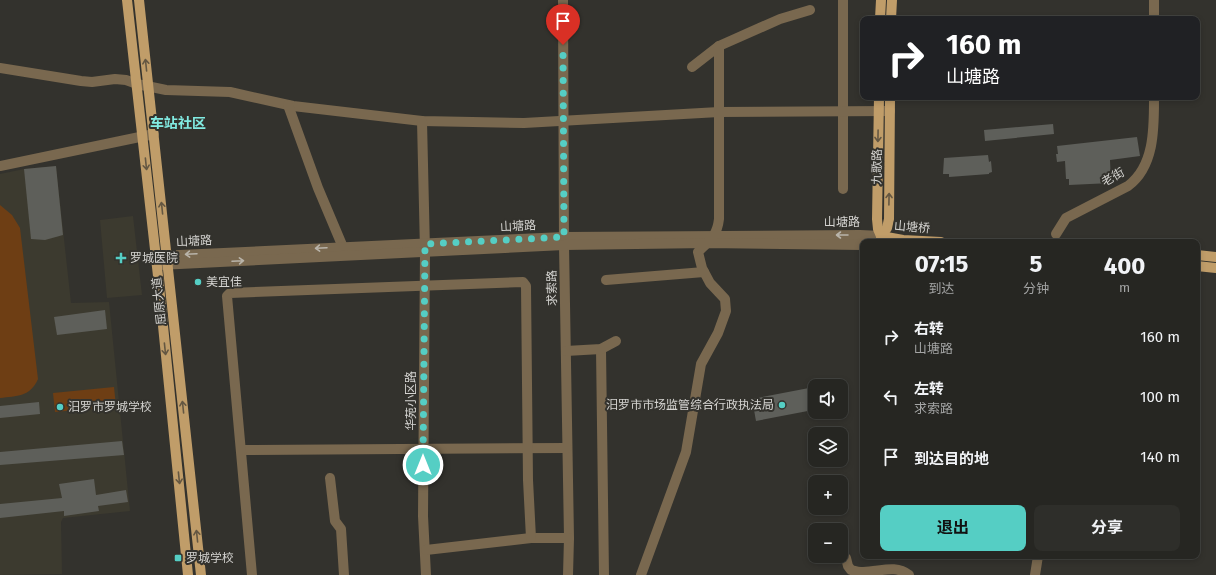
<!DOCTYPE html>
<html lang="zh">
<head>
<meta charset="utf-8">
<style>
	:root { --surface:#262622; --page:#2e2e2a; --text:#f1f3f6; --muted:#a4a5a5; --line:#424340; --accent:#55cec4 }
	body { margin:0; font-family:"Fira Sans","Noto Sans SC",sans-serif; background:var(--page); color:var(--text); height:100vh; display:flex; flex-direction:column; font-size:15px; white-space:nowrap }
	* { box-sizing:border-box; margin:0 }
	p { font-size:13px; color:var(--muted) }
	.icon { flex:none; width:22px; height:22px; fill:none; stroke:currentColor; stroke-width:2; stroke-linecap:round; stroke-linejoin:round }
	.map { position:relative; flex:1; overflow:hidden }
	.sheet { position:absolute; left:860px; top:239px; width:340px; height:320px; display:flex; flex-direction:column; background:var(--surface); border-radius:8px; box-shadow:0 2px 6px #0003,0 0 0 1px var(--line) }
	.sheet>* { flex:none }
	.banner { position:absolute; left:860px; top:16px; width:340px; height:84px; border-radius:8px; box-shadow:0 2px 6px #0003,0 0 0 1px var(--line); background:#202124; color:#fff; overflow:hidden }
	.controls { position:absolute; left:808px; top:379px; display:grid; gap:8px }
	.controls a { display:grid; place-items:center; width:40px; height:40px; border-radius:8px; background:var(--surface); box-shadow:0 2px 6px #0003,0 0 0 1px var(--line); font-size:20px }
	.pin { position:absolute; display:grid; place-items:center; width:34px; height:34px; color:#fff; margin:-41px -17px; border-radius:50% 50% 50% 0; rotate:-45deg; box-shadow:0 0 4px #0007 }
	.pin .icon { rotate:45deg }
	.me { position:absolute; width:44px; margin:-22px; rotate:0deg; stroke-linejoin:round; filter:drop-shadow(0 0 3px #0008) }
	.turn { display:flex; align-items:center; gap:14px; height:84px; padding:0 20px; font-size:18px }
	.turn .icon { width:52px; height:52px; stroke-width:2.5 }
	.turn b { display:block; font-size:28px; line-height:34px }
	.eta { display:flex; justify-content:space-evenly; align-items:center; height:68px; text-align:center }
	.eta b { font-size:24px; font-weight:700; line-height:28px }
	.action { display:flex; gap:8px; margin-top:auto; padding:8px 20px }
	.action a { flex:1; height:46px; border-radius:8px; background:var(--accent); color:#111; font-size:16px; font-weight:700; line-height:46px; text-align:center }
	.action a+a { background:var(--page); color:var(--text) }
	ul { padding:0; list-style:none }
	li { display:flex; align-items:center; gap:12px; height:60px; padding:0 20px }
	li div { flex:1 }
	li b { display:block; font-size:15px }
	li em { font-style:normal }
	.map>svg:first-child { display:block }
	.built { fill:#3c3a2f }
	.green { fill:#6e3e14 }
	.building { fill:#5e5f5a }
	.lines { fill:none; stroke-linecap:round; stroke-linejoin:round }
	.minor { stroke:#79684f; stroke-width:10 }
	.major { stroke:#c09d69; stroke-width:10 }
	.oneway { stroke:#645742 }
	.oneway2 { stroke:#b9b4aa }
	.route { stroke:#55cec4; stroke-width:7; stroke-dasharray:0 12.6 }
	.poi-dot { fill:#55cec4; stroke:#33322d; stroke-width:1.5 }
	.labels { text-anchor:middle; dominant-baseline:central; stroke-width:4; stroke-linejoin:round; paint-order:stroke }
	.street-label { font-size:12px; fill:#d5d4d1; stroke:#33322d }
	.poi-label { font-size:12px; fill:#d5d4d1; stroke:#33322d; text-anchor:start }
	.quarter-label { font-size:14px; font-weight:bold; fill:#82ece3; stroke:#33322d }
</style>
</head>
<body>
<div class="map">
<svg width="1216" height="575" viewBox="0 0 1216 575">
	<rect width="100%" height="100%" fill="#33322d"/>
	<g class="built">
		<path d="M56 166 71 303 109 302 130 511 63 518 61 522 62 574 0 575V174L24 169Z"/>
		<path d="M133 216 142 295 107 298 100 220Z"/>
	</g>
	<g class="green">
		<path d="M0 205 12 215 20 228 38 379C30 397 17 396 0 398Z"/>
		<path d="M114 387 116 406 55 412 53 393Z"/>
	</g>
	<g class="building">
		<path d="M1053 124 1054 134 985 141 984 130Z"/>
		<path d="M1137 137 1140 156 1110 160 1111 183 1069 185V179H1066L1065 161 1057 162 1056 154H1058L1057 146Z"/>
		<path d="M988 155 989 162 991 161 992 172 989 173V174L949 177V174H943L944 158Z"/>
		<path d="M56 166 63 235 45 240 31 239 24 169Z"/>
		<path d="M105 310 107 329 57 335 54 317Z"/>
		<path d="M809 388 813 410 756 421 752 399Z"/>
		<path d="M39 402 40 414 0 418V406Z"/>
		<path d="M122 441 124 455 0 465V452Z"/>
		<path d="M94 479 96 495 126 490 128 502 98 506 99 511 64 516V511L0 518V504L62 498 59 484Z"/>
	</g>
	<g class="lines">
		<g class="minor">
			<path d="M563 0 564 245 569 538 568 575"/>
			<path d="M843 0V189"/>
			<path d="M1154 0V19"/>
			<path d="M692 67 719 46 780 19 810 10"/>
			<path d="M0 68 81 81 92 82 115 79 126 80 137 84 166 90 230 92 293 106 422 121 524 123 719 112 890 111"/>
			<path d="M288 105 318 188 345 252"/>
			<path d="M422 121 425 251 423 516 426 575"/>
			<path d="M0 166 154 134"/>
			<path d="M1056 234 1066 218 1128 186C1155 166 1154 127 1154 97"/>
			<path d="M158 256 564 237 860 235 881 236V242"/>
			<path d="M159 265 564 245 708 243 863 245"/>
			<path d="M606 280 704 272"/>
			<path d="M601 349 604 575"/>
			<path d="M566 351 601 349 616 341"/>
			<path d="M241 450 567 448"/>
			<path d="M330 478 335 521 341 529 344 575"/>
			<path d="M426 550 531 538H569"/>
			<path d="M846 558 848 566 851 570C855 571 859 572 863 572 880 572 895 564 909 575"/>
			<path d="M252 575 227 296 230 293 523 282 526 286 528 480 531 538"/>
			<path d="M641 575 686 452 701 364 718 333 726 311 725 299 710 283 702 268 698 252C710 240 717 236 719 219V46"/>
			<path d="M1035 575 1038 556"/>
		</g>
		<g class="major">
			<path d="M127 0 158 276 188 575"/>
			<path d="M139 0 201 575"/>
			<path d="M880 19 881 0"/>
			<path d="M891 19 892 0"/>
			<path d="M879 97 877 219 878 229 881 236"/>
			<path d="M881 236 887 228 889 219 890 97"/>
			<path d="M881 236 903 240 941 242"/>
			<path d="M1197 255 1216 257"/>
			<path d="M1197 266 1216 268"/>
		</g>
	</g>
	<defs><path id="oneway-shaft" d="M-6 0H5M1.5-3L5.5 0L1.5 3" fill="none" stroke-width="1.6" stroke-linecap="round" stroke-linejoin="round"/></defs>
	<g class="oneway">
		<use href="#oneway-shaft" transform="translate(146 65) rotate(-96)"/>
		<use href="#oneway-shaft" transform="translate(878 136) rotate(91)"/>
		<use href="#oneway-shaft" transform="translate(146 164) rotate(84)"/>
		<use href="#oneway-shaft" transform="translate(889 199) rotate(-89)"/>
		<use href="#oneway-shaft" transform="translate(162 208) rotate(-96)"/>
		<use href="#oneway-shaft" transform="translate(165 349) rotate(84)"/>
		<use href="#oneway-shaft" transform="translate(183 407) rotate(-96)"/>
		<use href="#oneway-shaft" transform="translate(179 478) rotate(84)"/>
		<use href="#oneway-shaft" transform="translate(197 536) rotate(-96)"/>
	</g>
	<g class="oneway2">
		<use href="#oneway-shaft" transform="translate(842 235) rotate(180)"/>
		<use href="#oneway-shaft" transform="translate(321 248) rotate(177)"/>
		<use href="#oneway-shaft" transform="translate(191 254) rotate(177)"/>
		<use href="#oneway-shaft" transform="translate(238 261) rotate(-3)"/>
	</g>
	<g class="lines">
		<path class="route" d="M423 465 425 244 564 237 563 45"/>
	</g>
	<g class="poi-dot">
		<path d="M119 252h4v4h4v4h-4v4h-4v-4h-4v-4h4z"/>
		<circle cx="198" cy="282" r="4"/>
		<circle cx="782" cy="405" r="4"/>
		<circle cx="60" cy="407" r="4"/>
		<rect x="174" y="554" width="8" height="8" rx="2"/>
	</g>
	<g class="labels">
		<g class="street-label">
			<text transform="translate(877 167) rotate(-89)">九歌路</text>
			<text transform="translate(1113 177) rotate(-30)">老街</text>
			<text x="842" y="222">山塘路</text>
			<text transform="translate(518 226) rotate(-3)">山塘路</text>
			<text transform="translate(912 227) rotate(5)">山塘桥</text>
			<text transform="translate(194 241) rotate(-3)">山塘路</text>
			<text transform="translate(552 288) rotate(-91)">求索路</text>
			<text transform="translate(159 301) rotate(-96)">屈原大道</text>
			<text transform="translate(411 401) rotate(-90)">华苑小区路</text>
		</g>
		<g class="poi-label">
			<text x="130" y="258">罗城医院</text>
			<text x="206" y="282">美宜佳</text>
			<text x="774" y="405" text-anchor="end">汨罗市市场监管综合行政执法局</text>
			<text x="68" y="407">汨罗市罗城学校</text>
			<text x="186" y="558">罗城学校</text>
		</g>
		<g class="quarter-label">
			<text x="178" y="123">车站社区</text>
		</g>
	</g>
</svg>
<div class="controls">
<a><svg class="icon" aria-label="sound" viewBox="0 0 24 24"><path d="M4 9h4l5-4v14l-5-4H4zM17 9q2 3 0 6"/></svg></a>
<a><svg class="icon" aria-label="layers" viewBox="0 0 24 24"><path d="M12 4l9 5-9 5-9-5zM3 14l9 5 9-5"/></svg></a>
<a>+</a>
<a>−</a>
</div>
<div class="pin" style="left:563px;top:45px;background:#d93025"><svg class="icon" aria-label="arrive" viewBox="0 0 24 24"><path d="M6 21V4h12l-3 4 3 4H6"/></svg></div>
<svg class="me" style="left:423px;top:465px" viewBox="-20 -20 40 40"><circle r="17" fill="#55cec4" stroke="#fff" stroke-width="3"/><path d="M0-11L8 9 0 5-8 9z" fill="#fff"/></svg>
<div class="banner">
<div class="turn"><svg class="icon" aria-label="right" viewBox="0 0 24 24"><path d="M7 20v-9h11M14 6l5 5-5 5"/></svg><div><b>160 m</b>山塘路</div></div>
</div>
<section class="sheet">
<div class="eta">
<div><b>07:15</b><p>到达</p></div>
<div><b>5</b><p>分钟</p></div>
<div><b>400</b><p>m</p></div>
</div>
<ul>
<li><svg class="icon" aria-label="right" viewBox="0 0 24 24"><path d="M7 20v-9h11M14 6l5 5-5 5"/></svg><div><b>右转</b><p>山塘路</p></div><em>160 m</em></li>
<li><svg class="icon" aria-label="left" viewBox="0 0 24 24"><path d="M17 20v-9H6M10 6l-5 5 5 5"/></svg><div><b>左转</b><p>求索路</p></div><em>100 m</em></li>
<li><svg class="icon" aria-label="arrive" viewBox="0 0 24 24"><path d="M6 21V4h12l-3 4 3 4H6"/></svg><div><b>到达目的地</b></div><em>140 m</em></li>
</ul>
<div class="action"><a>退出</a><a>分享</a></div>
</section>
</div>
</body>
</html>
